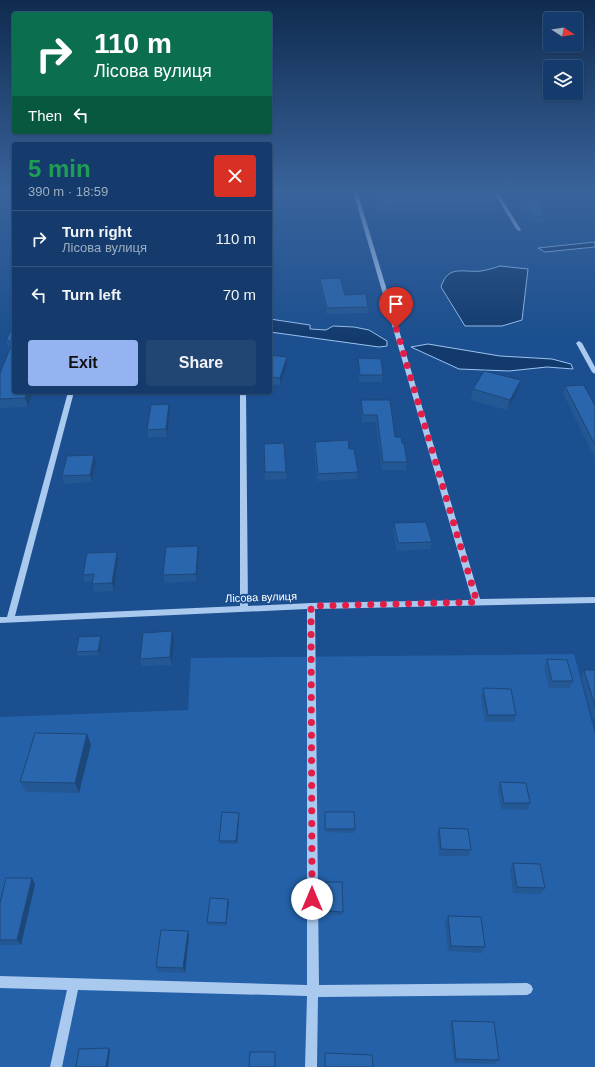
<!DOCTYPE html>
<html lang="en">
<head>
<meta charset="utf-8">
<style>
	:root { --surface:#143b6b; --page:#214673; --text:#f1f3f6; --muted:#9dadc1; --line:#33557e; --accent:#95b2f1 }
	body { margin:0; font-family:Arial,sans-serif; background:var(--page); color:var(--text); height:100vh; display:flex; flex-direction:column; font-size:15px; white-space:nowrap }
	* { box-sizing:border-box; margin:0 }
	p { font-size:13px; color:var(--muted) }
	.icon { flex:none; width:22px; height:22px; fill:none; stroke:currentColor; stroke-width:2; stroke-linecap:round; stroke-linejoin:round }
	.map { position:relative; flex:1; overflow:hidden }
	.drawer { position:absolute; left:12px; top:142px; width:260px; height:252px; display:flex; flex-direction:column; background:var(--surface); border-radius:4px; box-shadow:0 1px 3px #0004,0 0 0 1px var(--line) }
	.drawer>* { flex:none }
	.guide { position:absolute; left:12px; top:12px; width:260px; height:122px; border-radius:4px; box-shadow:0 1px 3px #0004,0 0 0 1px var(--line); background:#0b6e4f; color:#fff; overflow:hidden }
	.needle { width:26px; rotate:102deg }
	.tools { position:absolute; left:543px; top:12px; display:grid; gap:8px }
	.tools a { display:grid; place-items:center; width:40px; height:40px; border-radius:4px; background:var(--surface); box-shadow:0 1px 3px #0004,0 0 0 1px var(--line); font-size:20px }
	.pin { position:absolute; display:grid; place-items:center; width:34px; height:34px; color:#fff; margin:-41px -17px; border-radius:50% 50% 50% 0; rotate:-45deg; box-shadow:0 0 4px #0007 }
	.pin .icon { rotate:45deg }
	.me { position:absolute; width:44px; margin:-22px; rotate:0deg; stroke-linejoin:round; filter:drop-shadow(0 0 3px #0008) }
	.turn { display:flex; align-items:center; gap:14px; height:84px; padding:0 16px; font-size:18px }
	.turn .icon { width:52px; height:52px; stroke-width:2.5 }
	.turn b { display:block; font-size:28px; line-height:34px }
	.then { display:flex; align-items:center; height:38px; padding:0 16px; background:#0003; gap:8px; font-size:15px }
	.round { display:grid; place-items:center; flex:none; width:42px; height:42px; border-radius:4px; background:var(--page) }
	.summary { display:flex; align-items:center; justify-content:space-between; height:68px; padding:0 16px }
	h1 { font-size:24px; font-weight:800; line-height:30px; color:#1e9e55 }
	.button { display:flex; gap:8px; margin-top:auto; padding:8px 16px }
	.button a { flex:1; height:46px; border-radius:4px; background:var(--accent); color:#111; font-size:16px; font-weight:800; line-height:46px; text-align:center }
	.button a+a { background:var(--page); color:var(--text) }
	ul { padding:0; list-style:none }
	li { display:flex; align-items:center; gap:12px; height:56px; padding:0 16px; border-top:1px solid var(--line) }
	li div { flex:1 }
	li b { display:block; font-size:15px }
	li em { font-style:normal }
	.map>svg:first-child { display:block }
	.green { fill:#2461a8 }
	.water { fill:#123a6d; stroke:#9cc4f0 }
	.lines { fill:none; stroke-linecap:round; stroke-linejoin:round }
	.minor { fill:#a9c9ee; fill-rule:evenodd }
	.wall { fill:#245895 }
	.shaded-wall { fill:#1d4779 }
	.building { fill:#2a66ad; stroke:#1d4779 }
	.route { stroke:#e11d48; stroke-width:7; stroke-dasharray:0 12.6 }
	.labels { text-anchor:middle; dominant-baseline:central; stroke-width:4; stroke-linejoin:round; paint-order:stroke }
	.street-label { font-size:11px; fill:#fff; stroke:#1b4f8f }
</style>
</head>
<body>
<div class="map">
<svg width="595" height="1067" viewBox="0 0 595 1067">
	<rect width="100%" height="100%" fill="#1b4f8f"/>
	<path class="green" d="M574 654 595 735V1067H0V717L188 710 191 658Z"/>
	<g class="water">
		<path d="M595 242V247L545 252 538 248Z"/>
		<path d="M500 266 528 269 522 320 502 326H465L441 287C448 264 463 273 481 271 487 270 494 268 500 266Z"/>
		<path d="M270 319 310 325V329L326 330 333 326 354 327 369 330 387 341V346L379 347 270 332Z"/>
		<path d="M428 344 500 356 552 359 571 364 573 369 547 367 509 371 459 369 411 347Z"/>
	</g>
	<g class="lines">
		<g class="minor">
			<path d="M353 191H357L480 599 595 597V603L315 609 319 985 527 983 531 985 533 989 531 993 527 995 318 997 317 1067H305L307 996 78 990 62 1067H50L67 990 0 988V976L307 985V609L0 623V617H7L68 392H74L15 616 240 606V392H246L248 606 311 603 472 600Z"/>
			<path d="M493 191H497L521 230 520 231 517 230Z"/>
			<path d="M579 341 582 343 595 367V374L592 372 576 343Z"/>
		</g>
	</g>
	<g class="wall">
		<path d="M375 191H490L498 205 497 211 381 214Z"/>
		<path d="M520 201 546 217 545 223H531L519 207Z"/>
		<path d="M320 279 345 295 368 307V313L327 314 320 285Z"/>
		<path d="M14 322V392H33L28 407 0 408V373L9 350 6 341Z"/>
		<path d="M270 355 287 364 280 385 270 384Z"/>
		<path d="M358 358 383 375 382 382H359L358 365Z"/>
		<path d="M521 380 518 391 507 410 471 400 473 389Z"/>
		<path d="M565 386 595 406V458L563 393Z"/>
		<path d="M361 400H390L395 437 402 443 407 462 406 470H382L376 422H362L361 408Z"/>
		<path d="M170 411 167 437H148L147 430Z"/>
		<path d="M315 442 349 449 358 472 357 479 317 481 314 449Z"/>
		<path d="M264 444 286 472 287 479 265 480Z"/>
		<path d="M96 463 92 482 64 484 62 476Z"/>
		<path d="M394 523 432 542 430 549 397 551 393 531Z"/>
		<path d="M198 546 199 554 197 581 165 583 163 575Z"/>
		<path d="M118 559 114 591 94 592 92 584V582H85L83 575Z"/>
		<path d="M102 639 99 655 77 656 76 652Z"/>
		<path d="M174 639 172 665 142 666 140 659Z"/>
		<path d="M547 659 573 681 570 688H549L544 667Z"/>
		<path d="M584 670H595V719H593L581 677Z"/>
		<path d="M483 688 516 715 514 722H485L481 696Z"/>
		<path d="M87 734 91 745 79 793 26 792 20 782Z"/>
		<path d="M500 782 530 803 527 810 501 809 498 789Z"/>
		<path d="M325 812 355 829 354 833 325 832Z"/>
		<path d="M239 816 237 844H219V841Z"/>
		<path d="M439 828 471 850 468 856H439L437 835Z"/>
		<path d="M513 863 545 888 541 894 513 893 510 869Z"/>
		<path d="M326 882 343 912 342 915 326 914Z"/>
		<path d="M35 884 21 945H0V903Z"/>
		<path d="M228 899 229 902 226 926 208 925 207 922Z"/>
		<path d="M448 916 485 947 482 953 448 951 445 922Z"/>
		<path d="M189 936 185 973 158 972 156 967Z"/>
		<path d="M452 1021 499 1060 495 1064 454 1063 450 1025Z"/>
	</g>
	<g class="shaded-wall">
		<path d="M287 357V364L280 385V378Z"/>
		<path d="M521 380 518 391 507 410 510 400Z"/>
		<path d="M27 392H33L28 407 25 398Z"/>
		<path d="M169 404 170 411 167 437 166 429Z"/>
		<path d="M94 455 96 463 92 482 90 475Z"/>
		<path d="M198 546 199 554 197 581 196 574Z"/>
		<path d="M117 552 118 559 114 591 112 583Z"/>
		<path d="M172 631 174 639 172 665 170 657Z"/>
		<path d="M101 636 102 639 99 655 98 651Z"/>
		<path d="M87 734 91 745 79 793 75 783Z"/>
		<path d="M239 813V816L237 844 236 841Z"/>
		<path d="M32 878 35 884 21 945 17 940Z"/>
		<path d="M228 899 229 902 226 926V923Z"/>
		<path d="M188 931 189 936 185 973 183 968Z"/>
		<path d="M109 1048 110 1050 108 1067H106Z"/>
	</g>
	<g class="building">
		<path d="M377 191H490L498 205 382 208Z"/>
		<path d="M537 200 546 217 532 216 520 201Z"/>
		<path d="M340 278 345 295 366 294 368 307 327 308 320 279Z"/>
		<path d="M14 322V392H27L25 398 0 399V373L13 341H6Z"/>
		<path d="M270 355 287 357 280 378 270 377Z"/>
		<path d="M358 358 381 359 383 375H360Z"/>
		<path d="M484 371 521 380 510 400 473 389Z"/>
		<path d="M584 385 595 406V445L565 386Z"/>
		<path d="M361 400H390L395 437H401L402 443H404L407 462H383L377 415H363Z"/>
		<path d="M169 404 166 429 147 430 151 405Z"/>
		<path d="M348 440 349 449H354L358 472 318 474 315 442Z"/>
		<path d="M284 443 286 472H265L264 444Z"/>
		<path d="M94 455 90 475 62 476 67 456Z"/>
		<path d="M426 522 432 542 398 543 394 523Z"/>
		<path d="M198 546 196 574 163 575 166 547Z"/>
		<path d="M117 552 112 583 92 584 94 574 83 575 87 553Z"/>
		<path d="M172 631 170 657 140 659 143 633Z"/>
		<path d="M101 636 98 651 76 652 79 637Z"/>
		<path d="M547 659 567 660 573 681H552Z"/>
		<path d="M584 670H595V706Z"/>
		<path d="M483 688 511 689 516 715H488Z"/>
		<path d="M35 733 87 734 75 783 20 782Z"/>
		<path d="M500 782 526 783 530 803H504Z"/>
		<path d="M222 812 239 813 236 841H219Z"/>
		<path d="M325 812H354L355 829H325Z"/>
		<path d="M439 828 468 829 471 850 441 849Z"/>
		<path d="M513 863 540 864 545 888 517 887Z"/>
		<path d="M6 878H32L17 940H0V903Z"/>
		<path d="M326 882H342L343 912 326 911Z"/>
		<path d="M210 898 228 899 226 923 207 922Z"/>
		<path d="M448 916 481 917 485 947 451 946Z"/>
		<path d="M161 930 188 931 183 968 156 967Z"/>
		<path d="M452 1021 494 1022 499 1060 456 1059Z"/>
		<path d="M109 1048 106 1067H76L79 1049Z"/>
		<path d="M250 1052H275V1067H249Z"/>
		<path d="M325 1053 372 1055 373 1067H325Z"/>
	</g>
	<linearGradient id="sky" x2="0" y2="1"><stop stop-color="#0f2b4f"/><stop offset="0.56" stop-color="#39639b"/><stop offset="1" stop-color="#39639b" stop-opacity="0"/></linearGradient>
	<rect width="595" height="340" fill="url(#sky)"/>
	<g class="lines">
		<path class="route" d="M312 899 311 606 477 602 396 328"/>
	</g>
	<g class="labels">
		<g class="street-label">
			<text transform="translate(261 597) rotate(-2)">Лісова вулиця</text>
		</g>
	</g>
</svg>
<div class="tools">
<a><svg class="needle" viewBox="-14 -14 28 28"><path d="M0-13l5 13h-10z" fill="#e53935"/><path d="M0 13l5-13h-10z" fill="#9dadc1"/></svg></a>
<a><svg class="icon" aria-label="layers" viewBox="0 0 24 24"><path d="M12 4l9 5-9 5-9-5zM3 14l9 5 9-5"/></svg></a>
</div>
<div class="pin" style="left:396px;top:328px;background:#d93025"><svg class="icon" aria-label="arrive" viewBox="0 0 24 24"><path d="M6 21V4h12l-3 4 3 4H6"/></svg></div>
<svg class="me" style="left:312px;top:899px" viewBox="-20 -20 40 40"><circle r="19" fill="#fff"/><path d="M0-13L10 11 0 6-10 11z" fill="#e11d48"/></svg>
<div class="guide">
<div class="turn"><svg class="icon" aria-label="right" viewBox="0 0 24 24"><path d="M7 20v-9h11M14 6l5 5-5 5"/></svg><div><b>110 m</b>Лісова вулиця</div></div>
<div class="then">Then<svg class="icon" aria-label="left" viewBox="0 0 24 24"><path d="M17 20v-9H6M10 6l-5 5 5 5"/></svg></div>
</div>
<section class="drawer">
<div class="summary"><div><h1>5 min</h1><p>390 m · 18:59</p></div><a class="round" style="background:#d93025;color:#fff"><svg class="icon" aria-label="close" viewBox="0 0 24 24"><path d="M6 6l12 12M18 6L6 18"/></svg></a></div>
<ul>
<li><svg class="icon" aria-label="right" viewBox="0 0 24 24"><path d="M7 20v-9h11M14 6l5 5-5 5"/></svg><div><b>Turn right</b><p>Лісова вулиця</p></div><em>110 m</em></li>
<li><svg class="icon" aria-label="left" viewBox="0 0 24 24"><path d="M17 20v-9H6M10 6l-5 5 5 5"/></svg><div><b>Turn left</b></div><em>70 m</em></li>
</ul>
<div class="button"><a>Exit</a><a>Share</a></div>
</section>
</div>
</body>
</html>
